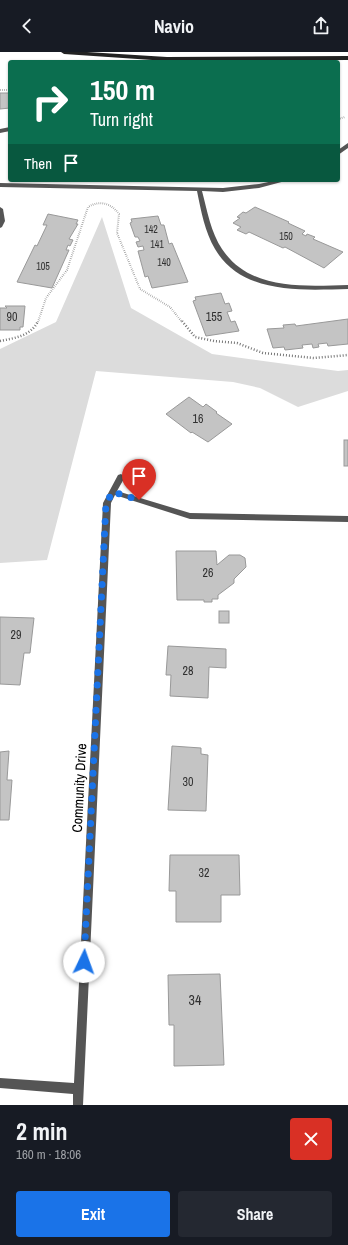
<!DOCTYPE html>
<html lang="en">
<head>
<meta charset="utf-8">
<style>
	:root { --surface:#171b24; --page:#242831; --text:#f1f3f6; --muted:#9ea1a6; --accent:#1a73e8 }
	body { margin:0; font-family:"Archivo Narrow",sans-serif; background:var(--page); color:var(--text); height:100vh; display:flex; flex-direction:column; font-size:15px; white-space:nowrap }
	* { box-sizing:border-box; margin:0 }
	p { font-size:13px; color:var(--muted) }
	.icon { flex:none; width:22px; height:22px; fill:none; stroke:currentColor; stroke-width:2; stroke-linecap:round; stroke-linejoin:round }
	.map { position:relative; height:1053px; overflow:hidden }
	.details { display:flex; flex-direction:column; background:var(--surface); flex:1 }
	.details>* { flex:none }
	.banner { position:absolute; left:8px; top:8px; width:332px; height:122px; border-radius:4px; box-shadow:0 1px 3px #0004; background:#0b6e4f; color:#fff; overflow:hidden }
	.pin { position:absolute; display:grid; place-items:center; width:34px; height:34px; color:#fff; margin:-41px -17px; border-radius:50% 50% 50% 0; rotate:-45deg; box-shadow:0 0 4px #0007 }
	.pin .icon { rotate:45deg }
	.me { position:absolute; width:44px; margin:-22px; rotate:3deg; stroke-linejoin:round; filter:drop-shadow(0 0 3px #0008) }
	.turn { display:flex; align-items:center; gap:14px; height:84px; padding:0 16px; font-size:18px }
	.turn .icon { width:52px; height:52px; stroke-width:2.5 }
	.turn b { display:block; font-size:28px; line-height:34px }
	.then { display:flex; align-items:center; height:38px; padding:0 16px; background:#0003; gap:8px; font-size:15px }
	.round { display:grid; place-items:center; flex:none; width:42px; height:42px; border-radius:4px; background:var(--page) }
	.head { display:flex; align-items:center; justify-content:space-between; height:68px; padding:0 16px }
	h1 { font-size:24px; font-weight:800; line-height:30px }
	.action { display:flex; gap:8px; margin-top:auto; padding:8px 16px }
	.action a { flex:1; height:46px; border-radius:4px; background:var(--accent); color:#fff; font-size:16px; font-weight:800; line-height:46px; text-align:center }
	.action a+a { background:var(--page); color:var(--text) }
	header { display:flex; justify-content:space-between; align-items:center; height:52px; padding:0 16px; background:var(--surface); font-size:18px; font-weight:800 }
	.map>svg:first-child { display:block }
	.green { fill:#dcdcdc }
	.building { fill:#c4c4c4; stroke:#999 }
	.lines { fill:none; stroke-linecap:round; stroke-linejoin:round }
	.path-far1 { stroke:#777; stroke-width:2; stroke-dasharray:0.5 1.5; stroke-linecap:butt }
	.path { stroke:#777; stroke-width:2.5; stroke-dasharray:1 2; stroke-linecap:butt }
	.street { fill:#555; fill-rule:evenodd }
	.secondary { fill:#222; fill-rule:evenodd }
	.route { stroke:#1a73e8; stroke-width:7; stroke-dasharray:0 12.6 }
	.labels { text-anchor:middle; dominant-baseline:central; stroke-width:3; stroke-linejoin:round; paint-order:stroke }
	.far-number-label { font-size:10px; fill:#313131 }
	.number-label { font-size:12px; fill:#313131 }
	.street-label { font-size:14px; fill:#000; stroke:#fff }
	.near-number-label { font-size:14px; fill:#313131 }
</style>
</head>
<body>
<header><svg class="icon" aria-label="back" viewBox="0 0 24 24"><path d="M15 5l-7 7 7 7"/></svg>Navio<svg class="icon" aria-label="share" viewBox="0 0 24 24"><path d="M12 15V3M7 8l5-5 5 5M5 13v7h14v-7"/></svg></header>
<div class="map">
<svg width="348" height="1053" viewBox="0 0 348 1053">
	<rect width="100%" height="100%" fill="#fff"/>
	<path class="green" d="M102 165 131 256 212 302 338 319 348 318V339L298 355 260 336 233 330 96 319 47 508 0 511V297L56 270Z"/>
	<g class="building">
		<path d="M0 41H8L10 42V56L0 57Z"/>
		<path d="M255 155 289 170 288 171 305 179 302 182 306 184 307 182 315 185 313 187 343 200 324 216 285 195 283 196 249 180 246 182 237 178 241 175 233 171 240 166 237 165 243 160 246 161Z"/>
		<path d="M48 162 78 168 76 172H78L69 187 73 188 70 194 68 193 66 198H69L52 236 17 230 35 193 37 194 47 173H43Z"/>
		<path d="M158 164 161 173H164L169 192 172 191 188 230 152 236 148 224 145 225 138 199 144 198 143 194 138 195 136 190 140 189 138 185H135L130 171 132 170 131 167Z"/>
		<path d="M221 241 225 252 229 251 232 259 227 260 231 270 235 269 239 279 206 284 193 249 196 248 195 245Z"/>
		<path d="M5 254H25L23 275H20V278H0V256H7Z"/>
		<path d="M348 267V292L328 294 327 291 318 292 319 295 313 296 312 292 302 293 303 296 285 298 284 295 273 296 267 277 284 276 283 273 295 272 296 274Z"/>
		<path d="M189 345 203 355 206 352 217 360 216 361 232 372 208 390 192 380 191 381 166 362Z"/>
		<rect x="344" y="388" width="4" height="26"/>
		<path d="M176 499H216L217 513 229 503H240L245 506 246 515 234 527V531L218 543V547H212V550H204V548H177Z"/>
		<rect x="219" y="559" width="10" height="12"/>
		<path d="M0 565 34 566 30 601H24L20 633 0 632Z"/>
		<path d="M168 594 226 597V616L209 615 208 646 170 644 171 623H166Z"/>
		<path d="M172 694 201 696V702L208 703 206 759 168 758Z"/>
		<path d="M9 699 7 728H12L9 768H0V700Z"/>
		<path d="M170 803H239L240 843H221V870H176V839H169Z"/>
		<path d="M220 922 224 1013 174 1014V973H169L168 923Z"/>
	</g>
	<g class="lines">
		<g class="path-far1">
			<path d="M0 38H10"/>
			<path d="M338 67 345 65"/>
			<path d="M38 270 46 246 67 218 88 155C100 148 111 151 119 162L117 181 140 237 170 255 182 270"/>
		</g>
		<g class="path">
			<path d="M182 269 195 285 214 289 237 291 263 301 314 306 348 303"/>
			<path d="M0 289C15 286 31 284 38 269"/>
		</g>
		<g class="street">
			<path d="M10 75V79L0 81V77Z"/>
			<path d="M348 91V96L338 103V98Z"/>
			<path d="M278 128H289L259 136 223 140 202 139C207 158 211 181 222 197 250 239 304 234 348 233V237C302 238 242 243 215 197 205 180 201 159 197 139L0 135V131L223 136 259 132Z"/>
			<path d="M0 155 3 157 5 169 2 175 0 176Z"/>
			<path d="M121 422 125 425 117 439 190 461 348 464V470L190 467 115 443 111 451 83 1053H73V1042L0 1036V1026L74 1031 103 451 118 423Z"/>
		</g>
		<path class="secondary" d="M61 0H87L167 5 348 4V8L167 9 64 2Z"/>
	</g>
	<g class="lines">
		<path class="route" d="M84 910 106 451 113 440 139 448"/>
	</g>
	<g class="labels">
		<g class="far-number-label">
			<text x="151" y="177">142</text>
			<text x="286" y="184">150</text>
			<text x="157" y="192">141</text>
			<text x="164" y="210">140</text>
			<text x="43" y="214">105</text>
		</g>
		<g class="number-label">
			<text x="12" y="265">90</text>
			<text x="214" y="265">155</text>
			<text x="198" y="367">16</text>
			<text x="208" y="521">26</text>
			<text x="16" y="583">29</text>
			<text x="188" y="619">28</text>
			<text x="188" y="730">30</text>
			<text x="204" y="821">32</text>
		</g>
		<g class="street-label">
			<text transform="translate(79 736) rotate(-87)">Community Drive</text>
		</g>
		<g class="near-number-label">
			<text x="195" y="948">34</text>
		</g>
	</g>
</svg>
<div class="pin" style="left:139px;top:448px;background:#d93025"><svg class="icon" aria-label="arrive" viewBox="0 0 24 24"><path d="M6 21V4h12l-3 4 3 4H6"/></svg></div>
<svg class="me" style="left:84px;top:910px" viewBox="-20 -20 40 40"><circle r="19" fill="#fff"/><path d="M0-13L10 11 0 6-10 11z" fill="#1a73e8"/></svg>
<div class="banner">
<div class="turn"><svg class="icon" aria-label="right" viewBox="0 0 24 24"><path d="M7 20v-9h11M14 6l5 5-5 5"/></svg><div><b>150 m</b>Turn right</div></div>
<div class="then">Then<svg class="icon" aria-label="arrive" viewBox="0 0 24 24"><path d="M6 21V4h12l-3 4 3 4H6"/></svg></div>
</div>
</div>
<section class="details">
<div class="head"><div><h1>2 min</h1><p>160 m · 18:06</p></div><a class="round" style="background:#d93025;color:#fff"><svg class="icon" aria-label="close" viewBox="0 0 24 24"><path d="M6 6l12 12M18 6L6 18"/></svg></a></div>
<div class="action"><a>Exit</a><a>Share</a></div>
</section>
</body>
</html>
